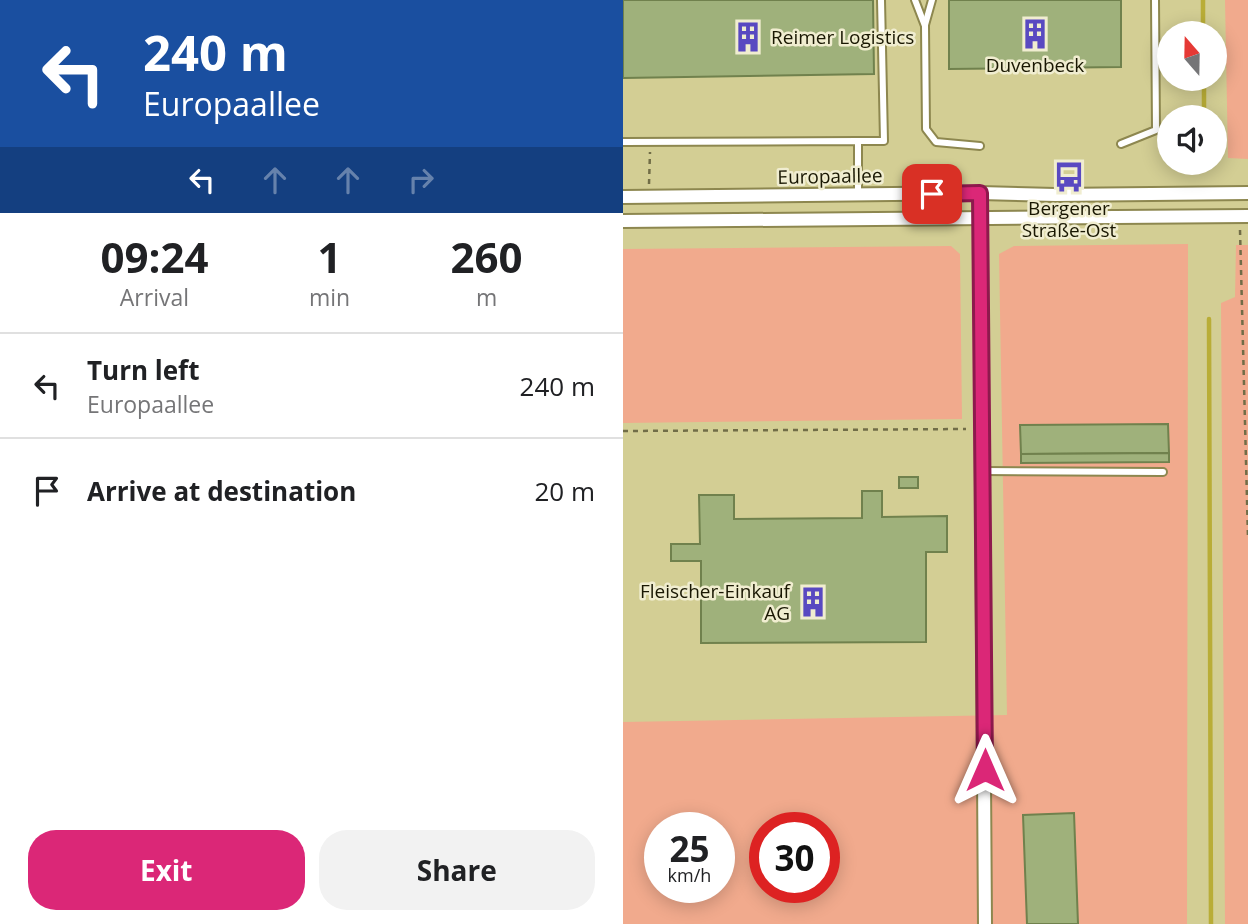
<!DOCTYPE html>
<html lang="en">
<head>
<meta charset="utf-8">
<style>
	:root { --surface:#fff; --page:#f2f2f2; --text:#202124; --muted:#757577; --line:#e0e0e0; --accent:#db2777 }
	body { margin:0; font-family:"Open Sans",sans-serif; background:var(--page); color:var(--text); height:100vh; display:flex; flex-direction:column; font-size:26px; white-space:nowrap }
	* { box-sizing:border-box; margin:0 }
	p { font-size:23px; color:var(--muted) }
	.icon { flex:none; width:38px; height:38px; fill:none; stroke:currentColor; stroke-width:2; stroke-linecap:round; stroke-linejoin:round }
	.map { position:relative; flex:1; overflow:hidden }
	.drawer { display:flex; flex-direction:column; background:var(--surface); width:623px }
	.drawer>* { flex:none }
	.banner { background:#1a4fa0; color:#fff; overflow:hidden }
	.needle { width:46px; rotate:340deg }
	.controls { position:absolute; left:534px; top:21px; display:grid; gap:14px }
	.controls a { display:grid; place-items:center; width:70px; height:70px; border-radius:50%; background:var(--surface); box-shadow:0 4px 18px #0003; font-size:35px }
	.speed { position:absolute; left:21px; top:812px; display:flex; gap:14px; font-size:35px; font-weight:700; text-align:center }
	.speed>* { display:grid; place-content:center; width:91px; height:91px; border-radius:50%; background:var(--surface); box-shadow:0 4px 18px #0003; line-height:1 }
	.speed small { font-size:18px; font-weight:400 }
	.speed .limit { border:10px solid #d22; background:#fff; color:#111 }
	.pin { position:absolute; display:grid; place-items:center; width:60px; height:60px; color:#fff; margin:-30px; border-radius:14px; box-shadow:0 4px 10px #0006 }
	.me { position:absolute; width:77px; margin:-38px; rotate:0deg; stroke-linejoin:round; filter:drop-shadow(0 0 5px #0008) }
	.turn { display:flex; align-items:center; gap:24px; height:147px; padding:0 28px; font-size:32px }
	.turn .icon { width:91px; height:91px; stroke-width:2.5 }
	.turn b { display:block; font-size:49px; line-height:60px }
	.lanes { display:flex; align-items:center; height:66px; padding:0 28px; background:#0003; justify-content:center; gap:35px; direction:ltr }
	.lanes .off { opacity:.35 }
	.eta { display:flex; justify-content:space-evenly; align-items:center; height:119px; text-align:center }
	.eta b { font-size:42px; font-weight:700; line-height:49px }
	.button { display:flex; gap:14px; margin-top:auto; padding:14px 28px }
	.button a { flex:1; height:80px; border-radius:28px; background:var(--accent); color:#fff; font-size:28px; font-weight:700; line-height:80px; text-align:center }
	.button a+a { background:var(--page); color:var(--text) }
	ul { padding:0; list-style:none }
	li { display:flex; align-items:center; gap:21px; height:105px; padding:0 28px; border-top:2px solid var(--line) }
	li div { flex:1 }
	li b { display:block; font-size:26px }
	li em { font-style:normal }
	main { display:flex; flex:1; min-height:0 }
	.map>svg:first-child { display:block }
	.green { fill:#f1aa8d; fill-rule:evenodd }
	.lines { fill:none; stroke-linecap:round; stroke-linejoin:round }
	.stream { stroke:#b9ad37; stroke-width:4.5 }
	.building { fill:#9fb17b; stroke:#70814d; stroke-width:2 }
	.service-casing { stroke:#8d874f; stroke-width:10 }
	.minor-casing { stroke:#8d874f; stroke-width:16 }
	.path { stroke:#716d47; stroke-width:2.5; stroke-dasharray:5 5; stroke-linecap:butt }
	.service { stroke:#fff; stroke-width:6 }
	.minor { stroke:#fff; stroke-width:12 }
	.route-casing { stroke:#8e194d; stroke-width:18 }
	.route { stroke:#db2777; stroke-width:12 }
	.labels { text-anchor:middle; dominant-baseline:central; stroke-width:5; stroke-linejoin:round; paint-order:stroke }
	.poi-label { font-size:19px; fill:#191702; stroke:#f0edd0 }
	.street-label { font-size:19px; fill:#191702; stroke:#f0edd0 }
</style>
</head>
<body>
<main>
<section class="drawer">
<div class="banner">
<div class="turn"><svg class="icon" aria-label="left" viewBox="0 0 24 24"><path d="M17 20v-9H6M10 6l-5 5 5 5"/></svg><div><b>240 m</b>Europaallee</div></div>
<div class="lanes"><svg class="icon" aria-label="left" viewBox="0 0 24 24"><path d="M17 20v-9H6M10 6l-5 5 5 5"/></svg><svg class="icon off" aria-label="ahead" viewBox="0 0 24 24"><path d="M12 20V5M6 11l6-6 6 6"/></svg><svg class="icon off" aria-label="ahead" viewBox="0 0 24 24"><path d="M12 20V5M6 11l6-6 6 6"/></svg><svg class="icon off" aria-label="right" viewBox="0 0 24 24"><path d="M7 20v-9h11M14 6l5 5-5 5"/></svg></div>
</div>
<div class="eta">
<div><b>09:24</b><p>Arrival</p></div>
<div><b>1</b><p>min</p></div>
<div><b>260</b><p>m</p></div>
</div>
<ul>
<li><svg class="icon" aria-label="left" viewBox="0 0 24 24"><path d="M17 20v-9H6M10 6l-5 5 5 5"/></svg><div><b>Turn left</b><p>Europaallee</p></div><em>240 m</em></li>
<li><svg class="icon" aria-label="arrive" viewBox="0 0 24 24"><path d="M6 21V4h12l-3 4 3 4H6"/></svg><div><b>Arrive at destination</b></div><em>20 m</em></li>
</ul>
<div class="button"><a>Exit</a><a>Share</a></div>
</section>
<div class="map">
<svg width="625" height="924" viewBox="0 0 625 924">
	<rect width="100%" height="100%" fill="#d3ce94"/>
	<g class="green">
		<path d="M602 0H625V159L605 158Z"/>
		<path d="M565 244 564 924H0V722L384 715 376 254 391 246ZM37 828H96V887H37ZM142 828H201V887H142Z"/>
		<path d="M613 245H625V924H602L598 303 612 297Z"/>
		<path d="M328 246 337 254 339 419 0 423V249Z"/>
	</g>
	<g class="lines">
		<g class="stream">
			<path d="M580 0V33"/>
			<path d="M581 79V117"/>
			<path d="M586 319 588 924"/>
		</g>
	</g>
	<g class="building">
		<path d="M0 0H250L251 74 0 78Z"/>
		<path d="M326 0H498V67L326 69Z"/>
		<path d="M545 424 546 453 398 454 397 425Z"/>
		<path d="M546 453V462L398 463V454Z"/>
		<rect x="276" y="477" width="19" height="11"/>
		<path d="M239 491H259V517L324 516V552H303V642L78 643V561H48V544H77L76 495H111V519L239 518Z"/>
		<path d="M451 813 455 924H404L400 815Z"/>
	</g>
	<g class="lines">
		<g class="service-casing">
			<g id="service">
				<path d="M292 0 302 26 303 129 313 142 357 146"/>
				<path d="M302 25 309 0"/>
				<path d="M235 141H261L258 0"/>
				<path d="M0 142 235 141V195"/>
				<path d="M498 144 533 130 532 0"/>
				<path d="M360 471 540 472"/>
			</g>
		</g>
		<g class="minor-casing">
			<g id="minor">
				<path d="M357 193 362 924"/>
				<path d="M0 197 357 193 432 195 625 193"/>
				<path d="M0 221 625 216"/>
			</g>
		</g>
		<g class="path">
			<path d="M26 184 27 152"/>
			<path d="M617 230 625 538"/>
			<path d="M0 431 343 429"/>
		</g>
		<use href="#service" class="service"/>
		<use href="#minor" class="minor"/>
	</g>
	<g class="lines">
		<g class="route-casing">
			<path id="route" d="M309 194 357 193 362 770"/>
		</g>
		<use href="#route" class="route"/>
	</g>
	<defs>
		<g id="building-bare" transform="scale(2.415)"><path d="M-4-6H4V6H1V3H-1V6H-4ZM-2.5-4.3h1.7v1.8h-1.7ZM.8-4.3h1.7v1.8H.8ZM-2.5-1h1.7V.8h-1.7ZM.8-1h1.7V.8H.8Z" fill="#5949c1" stroke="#f0edd0" stroke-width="2.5" paint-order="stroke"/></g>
		<g id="bus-bare" transform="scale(2.415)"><path d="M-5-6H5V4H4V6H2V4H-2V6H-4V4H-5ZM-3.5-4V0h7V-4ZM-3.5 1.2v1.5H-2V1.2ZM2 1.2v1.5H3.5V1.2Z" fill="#5949c1" stroke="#f0edd0" stroke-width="2.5" paint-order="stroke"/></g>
	</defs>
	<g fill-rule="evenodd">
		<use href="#building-bare" x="412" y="34"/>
		<use href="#building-bare" x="125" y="37"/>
		<use href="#bus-bare" x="446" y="177"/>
		<use href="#building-bare" x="190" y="602"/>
	</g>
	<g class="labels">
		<g class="poi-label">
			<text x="148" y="37" text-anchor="start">Reimer Logistics</text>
			<text x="412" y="65">Duvenbeck</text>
			<text x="446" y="208">Bergener<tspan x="446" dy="22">Straße-Ost</tspan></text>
			<text x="167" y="591" text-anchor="end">Fleischer-Einkauf<tspan x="167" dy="22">AG</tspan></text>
		</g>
		<g class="street-label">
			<text transform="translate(207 176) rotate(-1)">Europaallee</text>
		</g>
	</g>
</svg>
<div class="controls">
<a><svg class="needle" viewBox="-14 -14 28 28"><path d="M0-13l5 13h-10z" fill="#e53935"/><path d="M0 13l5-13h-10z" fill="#757577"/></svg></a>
<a><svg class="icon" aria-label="sound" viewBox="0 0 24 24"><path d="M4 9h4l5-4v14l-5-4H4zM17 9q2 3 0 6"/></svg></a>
</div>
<div class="speed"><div>25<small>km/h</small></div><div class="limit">30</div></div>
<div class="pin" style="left:309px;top:194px;background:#d93025"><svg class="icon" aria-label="arrive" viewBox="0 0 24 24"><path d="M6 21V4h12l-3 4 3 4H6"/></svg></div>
<svg class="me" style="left:362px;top:770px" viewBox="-20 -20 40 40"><path d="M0-17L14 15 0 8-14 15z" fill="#db2777" stroke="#fff" stroke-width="4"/></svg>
</div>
</main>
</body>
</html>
